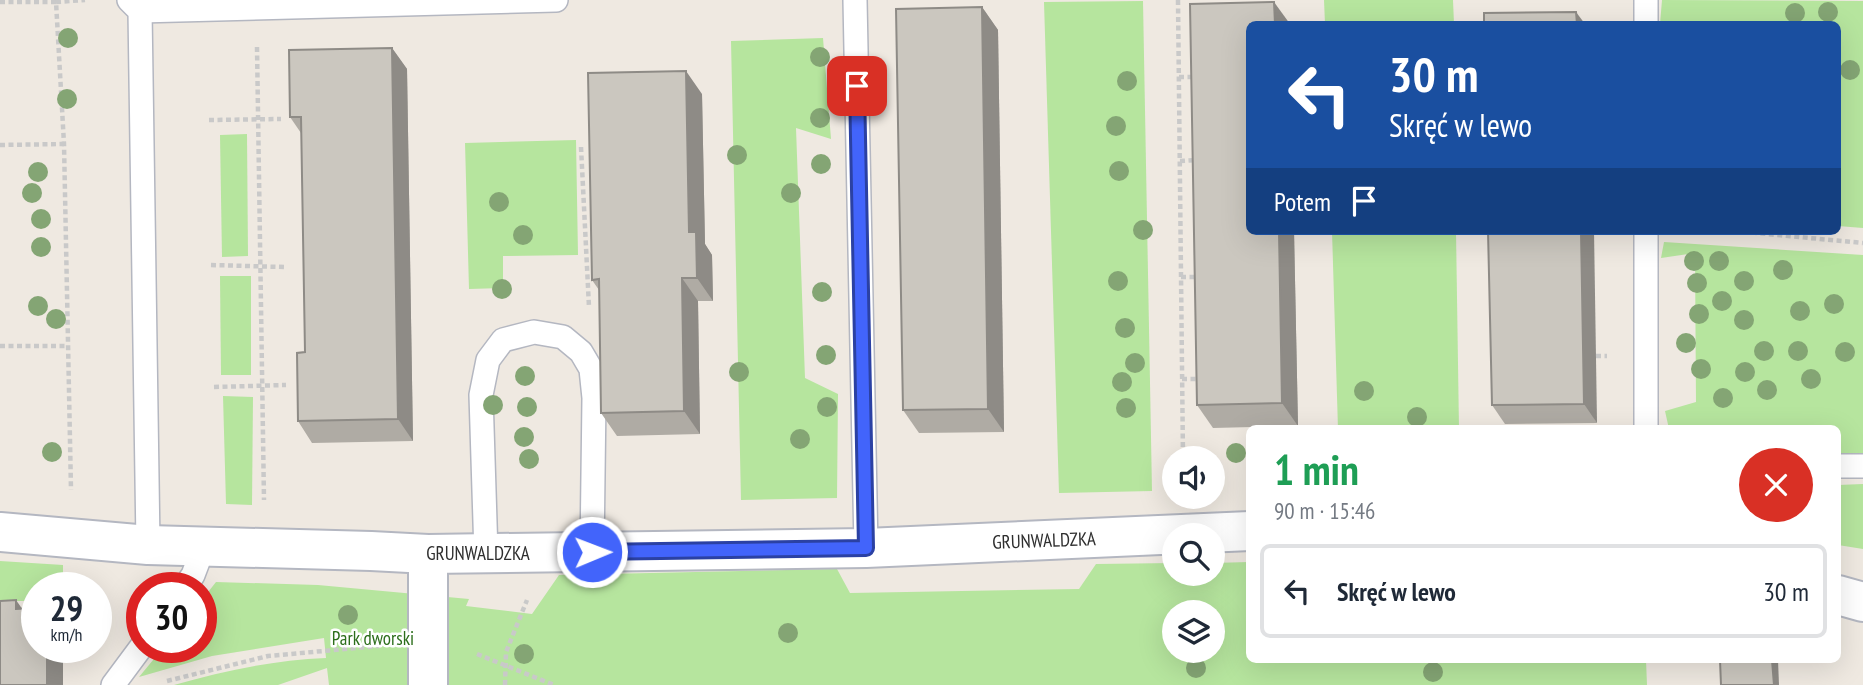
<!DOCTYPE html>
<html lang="pl">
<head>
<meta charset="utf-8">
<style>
	:root { --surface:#fff; --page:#f6f6f7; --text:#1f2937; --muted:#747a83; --line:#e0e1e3 }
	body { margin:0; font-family:"PT Sans Narrow",sans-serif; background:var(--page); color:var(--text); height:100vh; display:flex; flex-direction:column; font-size:26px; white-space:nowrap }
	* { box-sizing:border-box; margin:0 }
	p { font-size:23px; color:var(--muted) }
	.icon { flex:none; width:38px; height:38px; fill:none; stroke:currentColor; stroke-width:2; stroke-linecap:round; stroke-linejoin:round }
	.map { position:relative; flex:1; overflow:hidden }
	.details { position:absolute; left:1246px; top:425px; width:595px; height:238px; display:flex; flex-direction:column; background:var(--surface); border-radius:10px; box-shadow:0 7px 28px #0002 }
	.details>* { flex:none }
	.hud { position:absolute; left:1246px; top:21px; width:595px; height:214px; border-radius:10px; box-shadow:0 7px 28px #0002; background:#1a4fa0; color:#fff; overflow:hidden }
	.fabs { position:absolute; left:1162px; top:446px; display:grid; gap:14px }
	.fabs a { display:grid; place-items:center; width:63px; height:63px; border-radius:50%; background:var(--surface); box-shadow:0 7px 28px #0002; font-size:35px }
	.speed { position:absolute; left:21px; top:572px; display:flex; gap:14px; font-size:35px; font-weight:700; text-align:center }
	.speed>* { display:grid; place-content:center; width:91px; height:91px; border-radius:50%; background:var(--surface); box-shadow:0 7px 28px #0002; line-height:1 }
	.speed small { font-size:18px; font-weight:400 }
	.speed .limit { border:10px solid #d22; background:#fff; color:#111 }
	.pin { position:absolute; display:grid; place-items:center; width:60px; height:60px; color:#fff; margin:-30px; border-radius:14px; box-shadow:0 4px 10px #0006 }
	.me { position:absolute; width:77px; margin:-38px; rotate:89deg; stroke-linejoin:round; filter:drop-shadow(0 0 5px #0008) }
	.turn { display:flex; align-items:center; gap:24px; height:147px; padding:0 28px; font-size:32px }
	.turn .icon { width:91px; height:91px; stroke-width:2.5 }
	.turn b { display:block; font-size:49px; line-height:60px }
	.then { display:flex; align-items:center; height:66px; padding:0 28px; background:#0003; gap:14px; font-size:26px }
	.round { display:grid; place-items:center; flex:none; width:74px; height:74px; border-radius:37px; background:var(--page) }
	.head { display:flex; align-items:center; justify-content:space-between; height:119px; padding:0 28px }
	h1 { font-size:42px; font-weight:800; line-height:52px; color:#1e9e55 }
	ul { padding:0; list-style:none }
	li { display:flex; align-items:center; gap:21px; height:94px; margin:0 14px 10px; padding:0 14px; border:4px solid var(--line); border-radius:10px }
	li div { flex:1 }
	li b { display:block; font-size:26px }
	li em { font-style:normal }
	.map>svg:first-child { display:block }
	.green { fill:#b6e59e; fill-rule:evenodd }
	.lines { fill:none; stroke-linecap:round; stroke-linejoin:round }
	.lane-casing { stroke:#b4b7c1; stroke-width:26 }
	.street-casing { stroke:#b4b7c1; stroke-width:42 }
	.path { stroke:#c9c9c9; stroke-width:4.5; stroke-dasharray:5 3.5; stroke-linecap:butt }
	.lane { stroke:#fff; stroke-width:23 }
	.street { stroke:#fff; stroke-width:38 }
	.tree { fill:#84a574 }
	.wall { fill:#afaba4 }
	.shaded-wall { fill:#8e8b86 }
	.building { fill:#cbc7bf; stroke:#8e8b86; stroke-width:2 }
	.route-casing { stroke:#2b41a3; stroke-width:18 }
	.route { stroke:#4264fb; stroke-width:12 }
	.labels { text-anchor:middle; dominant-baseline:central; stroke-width:5; stroke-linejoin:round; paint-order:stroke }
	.street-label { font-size:19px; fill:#2e2e2e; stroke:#fff }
	.park-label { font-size:19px; fill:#2c6e1b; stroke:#fff }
</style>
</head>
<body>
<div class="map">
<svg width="1863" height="685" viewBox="0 0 1863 685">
	<rect width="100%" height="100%" fill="#efe9e1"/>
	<g class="green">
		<path d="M1324 0H1453L1454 24H1325Z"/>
		<path d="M1662 0 1863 1V228L1838 226V24H1660Z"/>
		<path d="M1143 1 1152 491 1059 493 1044 2Z"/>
		<path d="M823 38 831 139 796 128 805 378 838 394 837 498 741 500 731 41Z"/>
		<path d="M247 134 248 256 222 257 220 135Z"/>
		<path d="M576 140 578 255 503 256V288L469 289 465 143Z"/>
		<path d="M1332 231H1456L1459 429H1338Z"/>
		<path d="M1664 242 1863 255V457H1838V429H1669L1665 411 1696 402 1695 253 1661 258Z"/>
		<path d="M220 276H251V375H221Z"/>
		<path d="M223 396 253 397 252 505 226 504Z"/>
		<path d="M1863 484V549L1838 545V485Z"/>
		<path d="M0 561 63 565V588H37V601H0Z"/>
		<path d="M1249 562 1250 660H1646L1647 685H329L327 668 278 685H174C224 671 274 660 326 658L324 638 212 656 139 677 163 648H201V601L216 582 318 585 469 599 466 606 532 614 559 575 837 569 850 593 1079 589 1096 564 1174 563V574H1213V563ZM1174 612H1213V651H1174Z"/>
	</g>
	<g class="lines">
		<g class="lane-casing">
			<g id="lane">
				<path d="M129 0 140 11 148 545"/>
				<path d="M855 0 866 548"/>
				<path d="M140 11 556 0"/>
				<path d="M1646 24V0"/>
				<path d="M1646 231V429"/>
				<path d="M1838 466H1863"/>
				<path d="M486 554 481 395 488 360 503 340 534 332 563 337 581 352 591 369 594 398 592 552"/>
				<path d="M184 588 193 575 204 546"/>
				<path d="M113 685 142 646"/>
			</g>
		</g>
		<g class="street-casing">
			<g id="street">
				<path d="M0 532 148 545 371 551 428 554 866 548 1250 531"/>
				<path d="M428 554V685"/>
				<path d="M1838 595 1863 602"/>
			</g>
		</g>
		<g class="path">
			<path d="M1178 0 1183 458"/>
			<path d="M0 2H56L64 144 71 490"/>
			<path d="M56 2 85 0"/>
			<path d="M257 47 264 500"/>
			<path d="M1179 77H1196"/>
			<path d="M209 120 281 119"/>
			<path d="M0 145 64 144"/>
			<path d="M581 147 589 307"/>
			<path d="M1180 161 1197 160"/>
			<path d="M1735 231 1863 243"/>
			<path d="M211 265 284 267"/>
			<path d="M1181 277H1198"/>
			<path d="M0 346H68"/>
			<path d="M1596 356H1607"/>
			<path d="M1182 379H1202"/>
			<path d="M214 387 286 385"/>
			<path d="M477 654 554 685"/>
			<path d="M167 681 268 656 379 646"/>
			<path d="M505 685 506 652 527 600"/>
		</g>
		<use href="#lane" class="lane"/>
		<use href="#street" class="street"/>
	</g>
	<g class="tree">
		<circle cx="1828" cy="12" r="10"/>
		<circle cx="1795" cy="13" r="10"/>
		<circle cx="68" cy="38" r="10"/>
		<circle cx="820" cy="57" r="10"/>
		<circle cx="1850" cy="70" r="10"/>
		<circle cx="1127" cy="81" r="10"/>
		<circle cx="67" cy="99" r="10"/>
		<circle cx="820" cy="118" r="10"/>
		<circle cx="1116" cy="126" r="10"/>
		<circle cx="737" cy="155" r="10"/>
		<circle cx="821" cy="164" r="10"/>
		<circle cx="1119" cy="171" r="10"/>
		<circle cx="38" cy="172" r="10"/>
		<circle cx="32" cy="193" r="10"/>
		<circle cx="791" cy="193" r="10"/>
		<circle cx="499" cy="202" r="10"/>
		<circle cx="41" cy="219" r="10"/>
		<circle cx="1143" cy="230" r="10"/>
		<circle cx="523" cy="235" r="10"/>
		<circle cx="41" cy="247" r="10"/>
		<circle cx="1694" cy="261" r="10"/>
		<circle cx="1719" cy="261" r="10"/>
		<circle cx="1783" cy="270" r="10"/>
		<circle cx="1118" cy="281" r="10"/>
		<circle cx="1744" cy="281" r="10"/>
		<circle cx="1697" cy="283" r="10"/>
		<circle cx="502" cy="289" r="10"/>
		<circle cx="822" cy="292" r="10"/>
		<circle cx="1722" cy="301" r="10"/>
		<circle cx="1834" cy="304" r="10"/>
		<circle cx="38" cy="306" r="10"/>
		<circle cx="1800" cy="311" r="10"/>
		<circle cx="1699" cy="314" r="10"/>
		<circle cx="56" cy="319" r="10"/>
		<circle cx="1744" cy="320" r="10"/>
		<circle cx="1125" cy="328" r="10"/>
		<circle cx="1686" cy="343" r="10"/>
		<circle cx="1764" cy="351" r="10"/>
		<circle cx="1798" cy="351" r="10"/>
		<circle cx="1845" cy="352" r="10"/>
		<circle cx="826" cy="355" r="10"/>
		<circle cx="1135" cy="363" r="10"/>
		<circle cx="1701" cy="369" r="10"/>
		<circle cx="739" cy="372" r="10"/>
		<circle cx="1745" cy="372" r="10"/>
		<circle cx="525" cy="376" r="10"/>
		<circle cx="1811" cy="379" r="10"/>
		<circle cx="1122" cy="382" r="10"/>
		<circle cx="1767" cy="390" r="10"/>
		<circle cx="1364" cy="391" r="10"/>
		<circle cx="1723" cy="398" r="10"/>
		<circle cx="493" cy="405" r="10"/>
		<circle cx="527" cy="407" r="10"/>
		<circle cx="827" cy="407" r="10"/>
		<circle cx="1126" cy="408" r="10"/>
		<circle cx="1417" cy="417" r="10"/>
		<circle cx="524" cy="437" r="10"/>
		<circle cx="800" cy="439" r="10"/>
		<circle cx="52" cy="452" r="10"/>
		<circle cx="1236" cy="453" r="10"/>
		<circle cx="529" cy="459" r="10"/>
		<circle cx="348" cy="615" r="10"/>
		<circle cx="788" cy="633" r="10"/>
		<circle cx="524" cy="654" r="10"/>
		<circle cx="1196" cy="668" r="10"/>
		<circle cx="1433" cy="672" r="10"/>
	</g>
	<g class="wall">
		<path d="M982 7 998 30 1004 432 919 433 903 410Z"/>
		<path d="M392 48 407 69 413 441 312 443 298 421 305 352 301 133 290 117Z"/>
		<path d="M702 94 705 244 712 255 713 301H698L700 434 617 436 601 413 599 290 592 280Z"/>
		<path d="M1250 231H1294L1298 426 1213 428 1197 405Z"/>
		<path d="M1488 231 1597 423 1505 424 1492 405Z"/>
	</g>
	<g class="shaded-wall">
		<path d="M1274 2 1290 24H1275Z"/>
		<path d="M982 7 998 30 1004 432 988 409Z"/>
		<path d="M1576 12 1585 24H1577Z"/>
		<path d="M392 48 407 69 413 441 398 419Z"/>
		<path d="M686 71 702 94 705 244 712 255 713 301 697 278 689 232Z"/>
		<path d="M1279 231H1294L1298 426 1282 403Z"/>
		<path d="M1581 231H1594L1597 423 1584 404Z"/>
		<path d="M682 278 698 301 700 434 684 411Z"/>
		<path d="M16 600 32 623 16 609Z"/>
		<rect x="47" y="648" width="16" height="37"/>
		<path d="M1772 660H1778L1779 685H1774Z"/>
	</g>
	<g class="building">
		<path d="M1274 2 1275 24H1250V231H1279L1282 403 1197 405 1190 4Z"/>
		<path d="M982 7 988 409 903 410 896 9Z"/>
		<path d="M1576 12 1577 24H1484V13Z"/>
		<path d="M392 48 398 419 298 421 297 353 305 352 301 117H290L289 50Z"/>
		<path d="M686 71 689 232H696L697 278H682L684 411 601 413 599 279 592 280 588 73Z"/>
		<path d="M1488 231H1581L1584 404 1492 405Z"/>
		<path d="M16 600V609L37 608V648H47V685H0V601Z"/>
		<path d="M1720 660H1772L1774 685H1721Z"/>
	</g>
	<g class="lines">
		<g class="route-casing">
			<path id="route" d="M592 552 866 548 857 86"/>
		</g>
		<use href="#route" class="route"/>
	</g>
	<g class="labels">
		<g class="street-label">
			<text transform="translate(1044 540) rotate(-2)">GRUNWALDZKA</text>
			<text x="478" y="553">GRUNWALDZKA</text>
		</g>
		<g class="park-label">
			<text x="373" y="638">Park dworski</text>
		</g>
	</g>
</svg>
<div class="fabs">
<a><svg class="icon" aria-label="sound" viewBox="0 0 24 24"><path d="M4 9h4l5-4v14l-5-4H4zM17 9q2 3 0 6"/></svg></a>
<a><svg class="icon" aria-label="search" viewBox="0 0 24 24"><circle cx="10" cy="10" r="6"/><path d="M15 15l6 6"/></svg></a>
<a><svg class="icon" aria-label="layers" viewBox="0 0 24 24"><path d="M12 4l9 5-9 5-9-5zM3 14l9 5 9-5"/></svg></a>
</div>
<div class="speed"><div>29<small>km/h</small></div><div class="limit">30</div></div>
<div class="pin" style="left:857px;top:86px;background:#d93025"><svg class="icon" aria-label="arrive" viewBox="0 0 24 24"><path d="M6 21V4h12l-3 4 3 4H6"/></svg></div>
<svg class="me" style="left:592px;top:552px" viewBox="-20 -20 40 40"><circle r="17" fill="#4264fb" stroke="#fff" stroke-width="3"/><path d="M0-11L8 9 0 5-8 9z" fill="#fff"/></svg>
<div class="hud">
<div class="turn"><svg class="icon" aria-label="left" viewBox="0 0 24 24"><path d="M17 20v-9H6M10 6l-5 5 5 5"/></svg><div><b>30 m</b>Skręć w lewo</div></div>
<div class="then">Potem<svg class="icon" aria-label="arrive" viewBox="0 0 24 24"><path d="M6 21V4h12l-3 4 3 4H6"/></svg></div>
</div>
<section class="details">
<div class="head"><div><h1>1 min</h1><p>90 m · 15:46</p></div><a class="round" style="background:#d93025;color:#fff"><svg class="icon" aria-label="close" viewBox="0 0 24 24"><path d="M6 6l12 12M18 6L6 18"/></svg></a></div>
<ul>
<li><svg class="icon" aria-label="left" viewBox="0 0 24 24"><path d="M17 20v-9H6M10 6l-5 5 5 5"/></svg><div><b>Skręć w lewo</b></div><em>30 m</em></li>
</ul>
</section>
</div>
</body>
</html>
